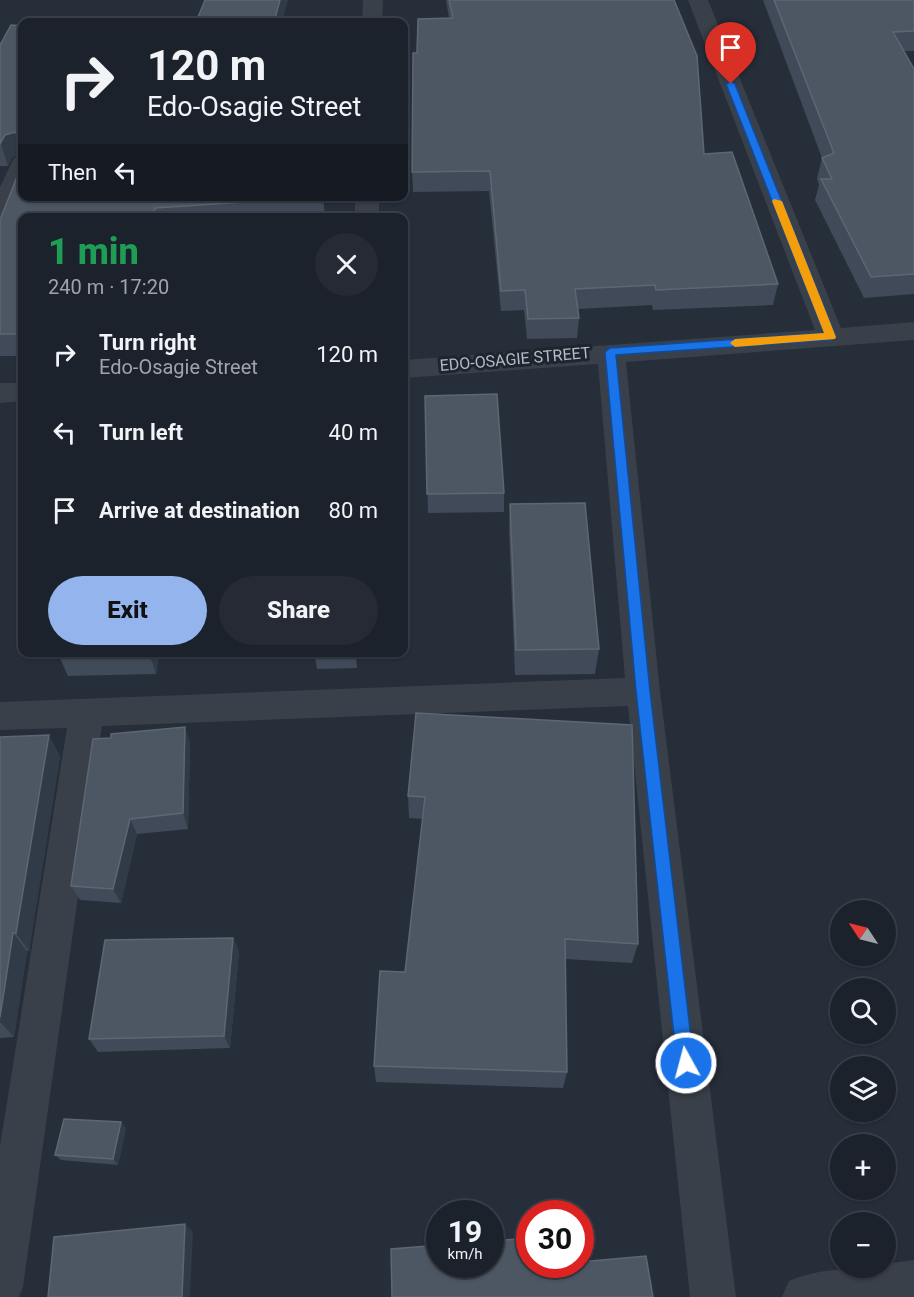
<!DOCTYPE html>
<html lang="en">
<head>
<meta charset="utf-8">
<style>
	:root { --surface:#1c222c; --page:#252a34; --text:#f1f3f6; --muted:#a0a4a9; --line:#3a3f48; --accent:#93b4ec }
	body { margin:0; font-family:Roboto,sans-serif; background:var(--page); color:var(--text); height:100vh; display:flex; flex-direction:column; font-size:22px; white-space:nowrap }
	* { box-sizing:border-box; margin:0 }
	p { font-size:20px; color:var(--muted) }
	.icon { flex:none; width:33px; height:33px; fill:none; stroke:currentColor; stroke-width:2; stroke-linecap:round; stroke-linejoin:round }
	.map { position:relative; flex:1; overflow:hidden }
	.panel { position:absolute; left:18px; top:213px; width:390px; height:444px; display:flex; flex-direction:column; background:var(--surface); border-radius:12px; box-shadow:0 2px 4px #0004,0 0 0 2px var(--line) }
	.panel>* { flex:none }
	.banner { position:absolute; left:18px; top:18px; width:390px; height:183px; border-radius:12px; box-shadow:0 2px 4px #0004,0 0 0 2px var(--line); background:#1c222c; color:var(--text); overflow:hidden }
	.needle { width:39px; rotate:305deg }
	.controls { position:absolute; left:830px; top:900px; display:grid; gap:12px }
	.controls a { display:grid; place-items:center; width:66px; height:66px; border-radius:50%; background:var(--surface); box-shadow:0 2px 4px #0004,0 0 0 2px var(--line); font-size:30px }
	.speed { position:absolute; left:426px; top:1200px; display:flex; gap:12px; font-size:30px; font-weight:700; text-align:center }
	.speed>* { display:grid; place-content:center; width:78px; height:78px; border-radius:50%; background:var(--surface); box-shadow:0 2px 4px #0004,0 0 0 2px var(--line); line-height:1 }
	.speed small { font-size:15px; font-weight:400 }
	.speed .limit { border:9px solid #d22; background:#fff; color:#111 }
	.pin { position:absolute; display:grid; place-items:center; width:51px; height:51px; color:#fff; margin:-62px -26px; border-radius:50% 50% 50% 0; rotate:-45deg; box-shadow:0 0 6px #0007 }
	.pin .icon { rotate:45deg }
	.me { position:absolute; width:66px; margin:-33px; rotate:353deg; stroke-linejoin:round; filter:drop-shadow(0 0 4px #0008) }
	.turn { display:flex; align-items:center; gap:21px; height:126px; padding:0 30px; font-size:27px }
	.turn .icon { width:78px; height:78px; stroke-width:2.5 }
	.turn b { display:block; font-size:42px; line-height:51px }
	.then { display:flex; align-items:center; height:57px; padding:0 30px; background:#0003; gap:12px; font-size:22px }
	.round { display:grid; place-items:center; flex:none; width:63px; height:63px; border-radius:32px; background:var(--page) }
	.overview { display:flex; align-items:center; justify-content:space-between; height:102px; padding:0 30px }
	h1 { font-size:36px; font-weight:800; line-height:45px; color:#1e9e55 }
	.cta { display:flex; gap:12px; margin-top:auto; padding:12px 30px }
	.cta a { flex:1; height:69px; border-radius:36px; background:var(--accent); color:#111; font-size:24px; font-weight:800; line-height:69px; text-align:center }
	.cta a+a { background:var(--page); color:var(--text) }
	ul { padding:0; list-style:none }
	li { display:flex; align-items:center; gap:18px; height:78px; padding:0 30px }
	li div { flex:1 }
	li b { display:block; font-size:22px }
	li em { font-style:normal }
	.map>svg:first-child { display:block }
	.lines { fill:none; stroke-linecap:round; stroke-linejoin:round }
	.minor { fill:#39404a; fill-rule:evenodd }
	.wall { fill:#414a58 }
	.shaded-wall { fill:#313a47 }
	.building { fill:#4d5764; stroke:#5e6673; stroke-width:1.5 }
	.route { fill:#1a73e8; stroke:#114b97; stroke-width:1.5 }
	.slow { fill:#f59e0b }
	.labels { text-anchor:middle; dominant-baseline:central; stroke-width:6; stroke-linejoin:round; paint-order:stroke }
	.street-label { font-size:16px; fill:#b5bbc6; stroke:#1e252f }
</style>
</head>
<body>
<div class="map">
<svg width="914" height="1297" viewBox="0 0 914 1297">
	<rect width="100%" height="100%" fill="#262e3a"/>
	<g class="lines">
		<g class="minor">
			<path d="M363 0H383L382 22H362Z"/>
			<path d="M688 0H708L841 328 914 322V340L626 362 660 691 736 1297H690L628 706 102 726 23 1287 19 1297H0V1146L67 728 0 730V702L625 678 598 364 404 378V360L815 330Z"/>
			<path d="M22 156V190L9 220 0 222V187L14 158Z"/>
			<rect x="355" y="196" width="24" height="22"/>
			<path d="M0 383H22V401L0 403Z"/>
			<path d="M914 1260V1297H782L789 1281C819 1268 853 1268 885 1268V1264Z"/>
		</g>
	</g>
	<g class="wall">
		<path d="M446 0H674L704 154 778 284 773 305 653 310 652 305 578 309 579 318 577 338 527 339 524 310 501 311 489 191 413 192 412 172 417 53 449 18Z"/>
		<path d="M763 0H914V51H904L914 69V294L864 298 815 200 819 185 817 179 822 158Z"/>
		<path d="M22 26V160L21 154 12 157 8 166H0V45Z"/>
		<path d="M22 196H323L325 218H22V356H0V220Z"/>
		<path d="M425 396 504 493V512L428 513Z"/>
		<path d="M510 504 599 649 595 674 515 675 509 530Z"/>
		<path d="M159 652 156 674 68 676 59 656Z"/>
		<path d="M290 652H379V657L357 658V668L317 669 315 658H291Z"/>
		<path d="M416 713 638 944 632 963 565 959 567 1072 563 1088 376 1082 374 1066 405 972 423 819 409 818 408 796Z"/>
		<path d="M0 737 60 756 29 951H27L14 1037 0 1038Z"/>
		<path d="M190 743 188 829 137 834 121 903 80 900 71 886Z"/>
		<path d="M233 938 239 952 230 1048 98 1052 89 1039Z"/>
		<path d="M121 1122 126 1128 118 1165 61 1160 55 1155Z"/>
	</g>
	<g class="shaded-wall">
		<path d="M280 0H288L282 22H274Z"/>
		<path d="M15 132 21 154 12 157 8 166 1 144 5 135Z"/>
		<path d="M155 208 157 218H153Z"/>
		<path d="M149 652H159L156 674 149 653Z"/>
		<path d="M355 652H357V668Z"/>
		<path d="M185 727 190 743 188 829 183 813Z"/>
		<path d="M49 735 60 756 29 951 16 933Z"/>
		<path d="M130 819 137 834 121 903 113 889Z"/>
		<path d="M13 933 27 951 14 1037 0 1022Z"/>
		<path d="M233 938 239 952 230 1048 224 1036Z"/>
		<path d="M121 1122 126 1128 118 1165 113 1159Z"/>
		<path d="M185 1224 193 1232 190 1297H182Z"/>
	</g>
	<g class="building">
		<path d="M205 0H280L274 22H196Z"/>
		<path d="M449 0H674L697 56 704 154 732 152 778 284 656 290 655 285 575 289 579 318 528 319 525 290 501 291 490 171 412 172 413 53H417L418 19 453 18Z"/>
		<path d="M774 0H914V31L893 32 914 69V274L871 277 821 179H832L822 158 834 153Z"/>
		<path d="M11 25 22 26V144H17V134L15 132 5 135 0 144V45Z"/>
		<path d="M22 164V196H322V197L155 208 153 218H22V334H0V220Z"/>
		<path d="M497 394 504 493 427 494 425 396Z"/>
		<path d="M585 503 599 649 516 650 510 504Z"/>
		<path d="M60 652H149V653L59 656Z"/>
		<path d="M416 713 632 725 638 944 565 939 567 1072 374 1066 380 971 405 972 425 797 408 796Z"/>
		<path d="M185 727 183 813 130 819 113 889 71 886 93 739 111 738V734Z"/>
		<path d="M49 735 16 933H13L0 1017V737Z"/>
		<path d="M233 938 224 1036 89 1039 105 940Z"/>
		<path d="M64 1119 121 1122 113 1159 55 1155Z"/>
		<path d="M185 1224 182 1297H48L54 1237Z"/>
		<path d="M530 1238V1264H536V1265L580 1264V1262L646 1256 653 1297H392L391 1249 440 1245V1264H490V1241Z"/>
	</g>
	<path class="route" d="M731 81 735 84 836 337 831 340 616 355 650 691 694 1063 692 1069 686 1071 680 1069 677 1063 636 691 605 352 610 348 824 333 726 84Z"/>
	<path class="slow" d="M774 199 782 201 836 337 835 339 735 347 730 343 735 339 824 333 772 201Z"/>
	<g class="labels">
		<g class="street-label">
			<text transform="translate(515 359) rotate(-5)">EDO-OSAGIE STREET</text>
		</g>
	</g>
</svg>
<div class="controls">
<a><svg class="needle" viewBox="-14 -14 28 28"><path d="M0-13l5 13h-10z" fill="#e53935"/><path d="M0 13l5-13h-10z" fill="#a0a4a9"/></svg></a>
<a><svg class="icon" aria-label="search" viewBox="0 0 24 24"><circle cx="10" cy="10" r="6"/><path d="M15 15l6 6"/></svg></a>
<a><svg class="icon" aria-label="layers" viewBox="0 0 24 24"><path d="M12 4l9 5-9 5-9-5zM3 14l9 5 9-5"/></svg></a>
<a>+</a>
<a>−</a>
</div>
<div class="speed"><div>19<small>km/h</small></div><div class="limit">30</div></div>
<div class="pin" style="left:731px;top:84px;background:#d93025"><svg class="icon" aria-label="arrive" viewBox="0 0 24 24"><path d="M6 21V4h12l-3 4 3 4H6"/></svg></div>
<svg class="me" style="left:686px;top:1063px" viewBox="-20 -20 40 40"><circle r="17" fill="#1a73e8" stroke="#fff" stroke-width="3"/><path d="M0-11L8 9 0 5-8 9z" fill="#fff"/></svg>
<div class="banner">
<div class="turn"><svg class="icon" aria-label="right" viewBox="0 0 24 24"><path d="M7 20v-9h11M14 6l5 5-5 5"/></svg><div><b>120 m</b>Edo-Osagie Street</div></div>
<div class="then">Then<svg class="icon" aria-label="left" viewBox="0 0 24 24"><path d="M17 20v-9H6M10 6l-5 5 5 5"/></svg></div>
</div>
<section class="panel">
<div class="overview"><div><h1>1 min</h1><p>240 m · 17:20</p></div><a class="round"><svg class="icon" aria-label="close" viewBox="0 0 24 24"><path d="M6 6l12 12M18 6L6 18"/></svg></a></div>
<ul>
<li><svg class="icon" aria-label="right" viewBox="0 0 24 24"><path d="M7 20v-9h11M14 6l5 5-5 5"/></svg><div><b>Turn right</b><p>Edo-Osagie Street</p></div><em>120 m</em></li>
<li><svg class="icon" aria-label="left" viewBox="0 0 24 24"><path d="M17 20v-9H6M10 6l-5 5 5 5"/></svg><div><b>Turn left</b></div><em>40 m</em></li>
<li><svg class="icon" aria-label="arrive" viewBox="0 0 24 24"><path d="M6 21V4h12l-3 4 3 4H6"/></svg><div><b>Arrive at destination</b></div><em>80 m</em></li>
</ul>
<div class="cta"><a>Exit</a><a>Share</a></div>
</section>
</div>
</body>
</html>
